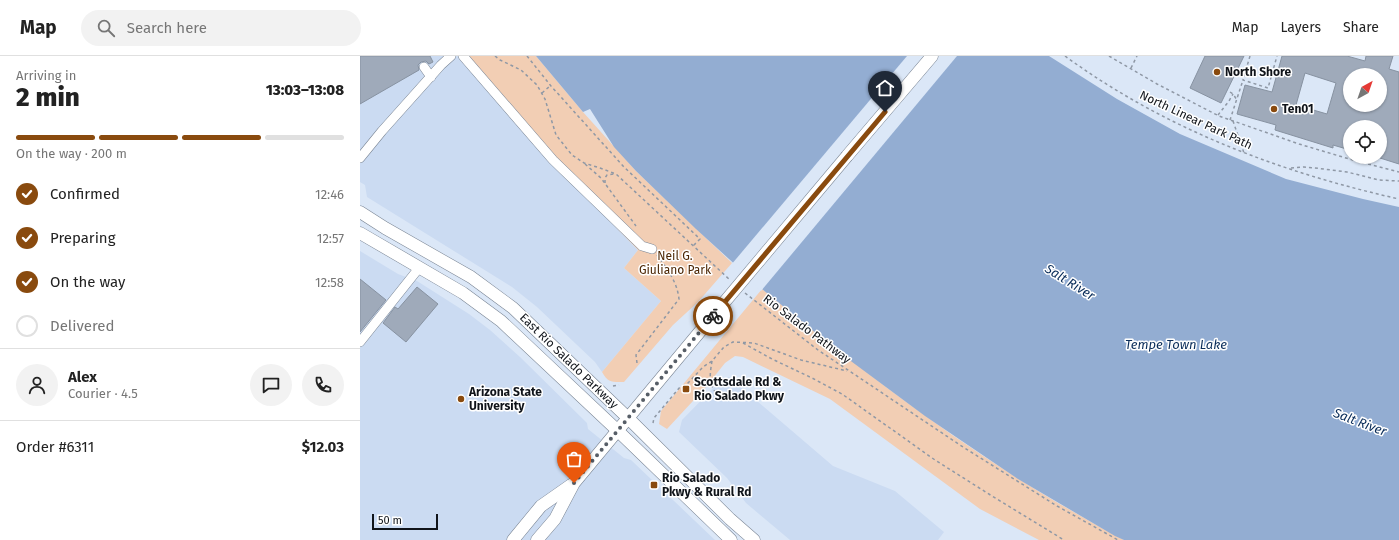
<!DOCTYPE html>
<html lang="en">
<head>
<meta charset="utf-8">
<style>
	body { margin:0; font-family:"Fira Sans",sans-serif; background:#f2f2f2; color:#222; height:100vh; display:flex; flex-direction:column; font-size:15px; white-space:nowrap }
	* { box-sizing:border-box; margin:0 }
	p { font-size:13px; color:#767676 }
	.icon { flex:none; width:22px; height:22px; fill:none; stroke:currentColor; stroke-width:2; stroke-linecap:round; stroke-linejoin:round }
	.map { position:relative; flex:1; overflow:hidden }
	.details { display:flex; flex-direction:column; background:#fff; width:360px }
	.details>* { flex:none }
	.needle { width:26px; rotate:40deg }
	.buttons { position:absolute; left:983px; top:12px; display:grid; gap:8px }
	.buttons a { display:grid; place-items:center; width:44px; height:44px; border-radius:50%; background:#fff; box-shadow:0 1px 3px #0004; font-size:20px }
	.scale { position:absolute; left:12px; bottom:10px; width:66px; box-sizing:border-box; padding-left:4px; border:2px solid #10141a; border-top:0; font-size:11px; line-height:14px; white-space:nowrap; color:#10141a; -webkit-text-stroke:3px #fff; paint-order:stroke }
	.pin { position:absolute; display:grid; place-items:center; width:34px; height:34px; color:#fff; margin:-41px -17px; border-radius:50% 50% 50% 0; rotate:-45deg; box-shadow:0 0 4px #0007 }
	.pin .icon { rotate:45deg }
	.courier { position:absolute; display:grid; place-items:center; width:40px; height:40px; margin:-20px; border:3px solid #894a0e; border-radius:50%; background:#fff; color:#222; box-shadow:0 1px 5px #0007 }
	.summary em { font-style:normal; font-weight:800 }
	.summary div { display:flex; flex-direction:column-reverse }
	.summary { display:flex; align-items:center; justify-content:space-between; height:68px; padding:0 16px }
	h1 { font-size:26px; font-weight:800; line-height:30px }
	.bar { display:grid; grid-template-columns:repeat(4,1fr); gap:6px 4px; align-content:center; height:48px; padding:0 16px }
	.bar i { height:5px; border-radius:3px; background:#e0e0e0 }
	.bar .selected { background:#894a0e }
	.bar p { grid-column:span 4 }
	.line { display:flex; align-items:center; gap:10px; padding:0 16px; border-top:1px solid #e0e0e0 }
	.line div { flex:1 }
	.round { display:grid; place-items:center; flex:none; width:42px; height:42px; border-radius:21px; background:#f2f2f2 }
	ol { padding:0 16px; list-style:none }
	li { display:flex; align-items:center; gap:12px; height:44px }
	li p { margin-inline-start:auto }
	li .icon { padding:4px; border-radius:50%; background:#894a0e; color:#fff; stroke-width:4 }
	li:last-child { color:#767676 }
	li i { width:22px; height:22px; border:2px solid #e0e0e0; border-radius:50% }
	header { display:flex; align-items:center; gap:24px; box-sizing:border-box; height:56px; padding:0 20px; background:#fff; border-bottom:1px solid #e0e0e0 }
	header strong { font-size:19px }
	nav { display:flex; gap:22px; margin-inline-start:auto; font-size:14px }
	.search { width:280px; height:36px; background:#f2f2f2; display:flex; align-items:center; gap:10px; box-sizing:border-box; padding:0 14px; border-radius:22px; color:#767676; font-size:15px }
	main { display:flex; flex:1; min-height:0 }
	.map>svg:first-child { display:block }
</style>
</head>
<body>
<header>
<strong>Map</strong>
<div class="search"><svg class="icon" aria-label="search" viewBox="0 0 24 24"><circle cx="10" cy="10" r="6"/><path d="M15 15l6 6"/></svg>Search here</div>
<nav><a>Map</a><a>Layers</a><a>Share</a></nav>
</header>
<main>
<section class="details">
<div class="summary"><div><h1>2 min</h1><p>Arriving in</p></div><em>13:03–13:08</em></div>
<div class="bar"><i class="selected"></i><i class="selected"></i><i class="selected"></i><i></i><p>On the way · 200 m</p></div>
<ol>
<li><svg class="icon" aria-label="check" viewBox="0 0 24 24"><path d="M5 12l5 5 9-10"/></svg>Confirmed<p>12:46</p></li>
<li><svg class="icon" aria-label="check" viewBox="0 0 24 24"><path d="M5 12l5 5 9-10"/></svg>Preparing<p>12:57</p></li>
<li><svg class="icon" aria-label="check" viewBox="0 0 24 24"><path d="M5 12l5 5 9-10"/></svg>On the way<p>12:58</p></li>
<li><i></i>Delivered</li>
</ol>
<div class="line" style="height:72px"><a class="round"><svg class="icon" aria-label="person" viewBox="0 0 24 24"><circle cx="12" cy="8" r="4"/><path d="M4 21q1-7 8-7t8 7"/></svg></a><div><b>Alex</b><p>Courier · 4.5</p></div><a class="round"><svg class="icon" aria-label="chat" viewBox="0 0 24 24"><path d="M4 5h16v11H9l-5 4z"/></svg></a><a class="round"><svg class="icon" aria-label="phone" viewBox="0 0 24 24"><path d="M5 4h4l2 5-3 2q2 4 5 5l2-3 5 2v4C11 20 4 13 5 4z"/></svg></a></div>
<div class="line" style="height:52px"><div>Order #6311</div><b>$12.03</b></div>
</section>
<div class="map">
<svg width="1039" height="484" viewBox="0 0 1039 484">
	<rect width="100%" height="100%" fill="#dbe7f7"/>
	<!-- built -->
	<g fill="#cbdbf2">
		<path d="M 0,0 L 107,0 L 191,105 L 278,194 L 264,212 L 301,245 L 242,316 L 235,306 L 177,251 L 152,231 L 7,141 L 5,129 L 0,126 Z"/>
		<path d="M 0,195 L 38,218 L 57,225 L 109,258 L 130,274 L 160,301 L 227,367 L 228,373 L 264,402 L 271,404 L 355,484 L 0,484 Z"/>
		<path d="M 369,321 L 473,410 L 535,435 L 584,476 L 578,484 L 430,484 L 386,447 L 367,422 L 319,376 L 322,364 L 360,325 Z"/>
	</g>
	<!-- green -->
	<g fill="#f2ceb4">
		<path d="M 107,0 L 176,0 L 223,56 L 276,115 L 372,207 L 338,246 L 313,269 L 264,326 C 252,326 248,327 242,316 L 301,245 L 264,212 L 278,194 L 191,105 Z"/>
		<path d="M 402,233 C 496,310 593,385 698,447 C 720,459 742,473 764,484 L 679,484 L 620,453 L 470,343 L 383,301 L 375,300 L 365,307 L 345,332 L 307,373 L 299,368 L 301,355 Z"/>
	</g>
	<!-- water -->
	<path fill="#93add2" d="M 176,0 L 689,0 L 757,43 L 820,78 L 926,123 L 1003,143 L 1039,151 L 1039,484 L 764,484 L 755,480 L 658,423 L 565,360 L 480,297 L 402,233 L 336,173 L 276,115 L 254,91 L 230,53 L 223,56 Z"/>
	<!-- pier -->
	<path fill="#dbe7f7" d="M 547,0 L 597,0 L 401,235 L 371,209 Z"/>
	<!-- building -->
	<g fill="#9faaba" stroke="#8792a1" fill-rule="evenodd">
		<path d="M 0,0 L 70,0 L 73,6 L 69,8 L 66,5 L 61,6 L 58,9 L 59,14 L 0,48 Z"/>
		<path d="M 845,0 L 884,0 L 861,47 L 830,32 Z"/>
		<path d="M 922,0 L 987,0 L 1005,5 L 1006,0 L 1033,0 L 1029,13 L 1039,16 L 1039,108 L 1020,102 L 1020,71 L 990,71 L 990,94 L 973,89 L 973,92 L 915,74 L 916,69 L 877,58 L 885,29 L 912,36 ZM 945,17 L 976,27 L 967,58 L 936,49 ZM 990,19 L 1020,19 L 1020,49 L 990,49 Z"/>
		<path d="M 0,223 L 26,244 L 0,276 Z"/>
		<path d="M 57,231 L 78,248 L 46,286 L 23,267 L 35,251 L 38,253 Z"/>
	</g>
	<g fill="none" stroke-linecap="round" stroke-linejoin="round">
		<defs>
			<g id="minor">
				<path d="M 103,0 L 193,104 L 282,190 L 292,193"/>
				<path d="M 64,11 L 71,21"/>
				<path d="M 0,102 L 22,75 L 81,9 L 91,0"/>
				<path d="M 0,286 L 59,212"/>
			</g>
			<g id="major">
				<path d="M 487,100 L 572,0"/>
				<path d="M 0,156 L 25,172 L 111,221 L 153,252 L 268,362 L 370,463 L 394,484"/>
				<path d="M 0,177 L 103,237 L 141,265 L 258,375 L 371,484"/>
				<path d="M 153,484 L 181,450 L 211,429"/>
				<path d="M 177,484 L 195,463 L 214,427 L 357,255"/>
			</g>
		</defs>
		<!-- minor casing -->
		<use href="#minor" stroke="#7a8594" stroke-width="10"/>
		<!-- major casing -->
		<use href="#major" stroke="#7a8594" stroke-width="13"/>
		<!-- path -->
		<g stroke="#8f98a5" stroke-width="1.5" stroke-dasharray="3 3" stroke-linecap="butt">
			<path d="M 135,0 L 140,4 L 161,14 L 177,29 L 185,43 L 196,79 L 212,99 L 224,107 L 240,112 L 256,118 L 370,224"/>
			<path d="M 167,0 L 191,30 L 264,111 L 340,183 L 333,190"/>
			<path d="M 705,0 C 805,73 919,116 1039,143"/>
			<path d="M 749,0 L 797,28 L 859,60 L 939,88 L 996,105 L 1039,116"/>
			<path d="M 890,0 L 883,24 L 908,32 L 917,0"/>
			<path d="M 771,12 L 777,0"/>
			<path d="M 870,36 L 873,38 L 877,44"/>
			<path d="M 182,37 L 190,30"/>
			<path d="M 858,59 L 869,45 L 873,38"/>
			<path d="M 870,64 L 883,24"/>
			<path d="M 873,65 L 884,97"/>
			<path d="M 225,108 L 241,122 L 276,170"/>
			<path d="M 931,112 L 944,111 L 955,112 L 987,116 L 1019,124 L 1039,125"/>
			<path d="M 245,127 L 245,122 L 247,119 L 254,118"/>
			<path d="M 385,237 L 458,294 L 603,391 L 697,450 L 758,484"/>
			<path d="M 383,287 L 412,303 L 452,322 L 482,338 L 575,404 L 632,440 L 704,484"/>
			<path d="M 352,305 C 349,324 349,326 359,343"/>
			<path d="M 277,307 L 276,299 L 319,243 C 317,225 307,213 297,199"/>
			<path d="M 253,330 L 259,329"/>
			<path d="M 293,367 L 294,362 L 320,331 L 328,327 L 343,311 L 352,305 L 364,291 L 373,286 L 394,287 L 441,304 L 487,315"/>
		</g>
		<!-- minor -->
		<use href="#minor" stroke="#fff" stroke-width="9"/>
		<!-- major -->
		<use href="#major" stroke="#fff" stroke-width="12"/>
		<defs>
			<path id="major-bridge" d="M 357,255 L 487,100"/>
		</defs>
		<!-- major-bridge casing -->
		<use href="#major-bridge" stroke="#7a8594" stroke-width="13" stroke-linecap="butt"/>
		<!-- major-bridge -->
		<use href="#major-bridge" stroke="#fff" stroke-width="12"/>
	</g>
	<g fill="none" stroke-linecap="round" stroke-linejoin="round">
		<!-- done -->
		<path stroke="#575e67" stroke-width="4" stroke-dasharray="0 7.2" d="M 214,427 L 353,260"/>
		<!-- route -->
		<path stroke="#894a0e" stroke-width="5" d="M 353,260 L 525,56"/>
	</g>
	<!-- markers -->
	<g fill="#894a0e" stroke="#fff" stroke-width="1.5">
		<circle cx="857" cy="16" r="4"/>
		<circle cx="914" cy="53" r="4"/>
		<rect x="322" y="329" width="8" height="8" rx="2"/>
		<circle cx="101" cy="343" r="4"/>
		<rect x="290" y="425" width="8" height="8" rx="2"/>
	</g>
	<g text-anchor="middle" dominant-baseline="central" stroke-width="3" stroke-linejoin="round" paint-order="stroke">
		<!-- poi labels -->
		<g font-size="12" font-weight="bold" fill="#10141a" stroke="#fff" text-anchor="start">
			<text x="865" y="16">North Shore</text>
			<text x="922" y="53">Ten01</text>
			<text x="334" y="326">Scottsdale Rd &amp;<tspan x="334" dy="14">Rio Salado Pkwy</tspan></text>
			<text x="109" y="336">Arizona State<tspan x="109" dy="14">University</tspan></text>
			<text x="302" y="422">Rio Salado<tspan x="302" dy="14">Pkwy &amp; Rural Rd</tspan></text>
		</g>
		<!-- street labels -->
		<g font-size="12" fill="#10141a" stroke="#fff">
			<text transform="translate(836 64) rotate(25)">North Linear Park Path</text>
			<text transform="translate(447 273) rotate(37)">Rio Salado Pathway</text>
			<text transform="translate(209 305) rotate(44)">East Rio Salado Parkway</text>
		</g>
		<!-- park labels -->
		<g font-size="12" fill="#4d2704" stroke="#fff">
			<text x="315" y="200">Neil G.<tspan x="315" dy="14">Giuliano Park</tspan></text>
		</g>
		<!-- water labels -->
		<g font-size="13" font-style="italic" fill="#0a2d5a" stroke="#fff">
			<text transform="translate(710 226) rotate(32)">Salt River</text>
			<text x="816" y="288">Tempe Town Lake</text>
			<text transform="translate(1000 366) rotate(21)">Salt River</text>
		</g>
	</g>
</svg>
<div class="buttons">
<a><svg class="needle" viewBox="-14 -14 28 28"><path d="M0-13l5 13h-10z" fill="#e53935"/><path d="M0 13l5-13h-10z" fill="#767676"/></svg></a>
<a><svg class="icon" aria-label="locate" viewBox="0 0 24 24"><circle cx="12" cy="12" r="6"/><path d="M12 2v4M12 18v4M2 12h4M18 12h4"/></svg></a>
</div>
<div class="scale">50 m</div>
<div class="pin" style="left:214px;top:427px;background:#ea580c"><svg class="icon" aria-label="bag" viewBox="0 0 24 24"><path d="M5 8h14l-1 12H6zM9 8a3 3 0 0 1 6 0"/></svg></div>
<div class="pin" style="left:525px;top:56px;background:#1f2937"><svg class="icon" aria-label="home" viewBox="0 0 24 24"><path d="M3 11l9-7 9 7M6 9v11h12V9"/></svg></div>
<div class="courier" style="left:353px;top:260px"><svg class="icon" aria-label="bike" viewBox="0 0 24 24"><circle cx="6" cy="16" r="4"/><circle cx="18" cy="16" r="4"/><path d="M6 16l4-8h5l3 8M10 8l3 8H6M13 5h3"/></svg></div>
</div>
</main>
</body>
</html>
